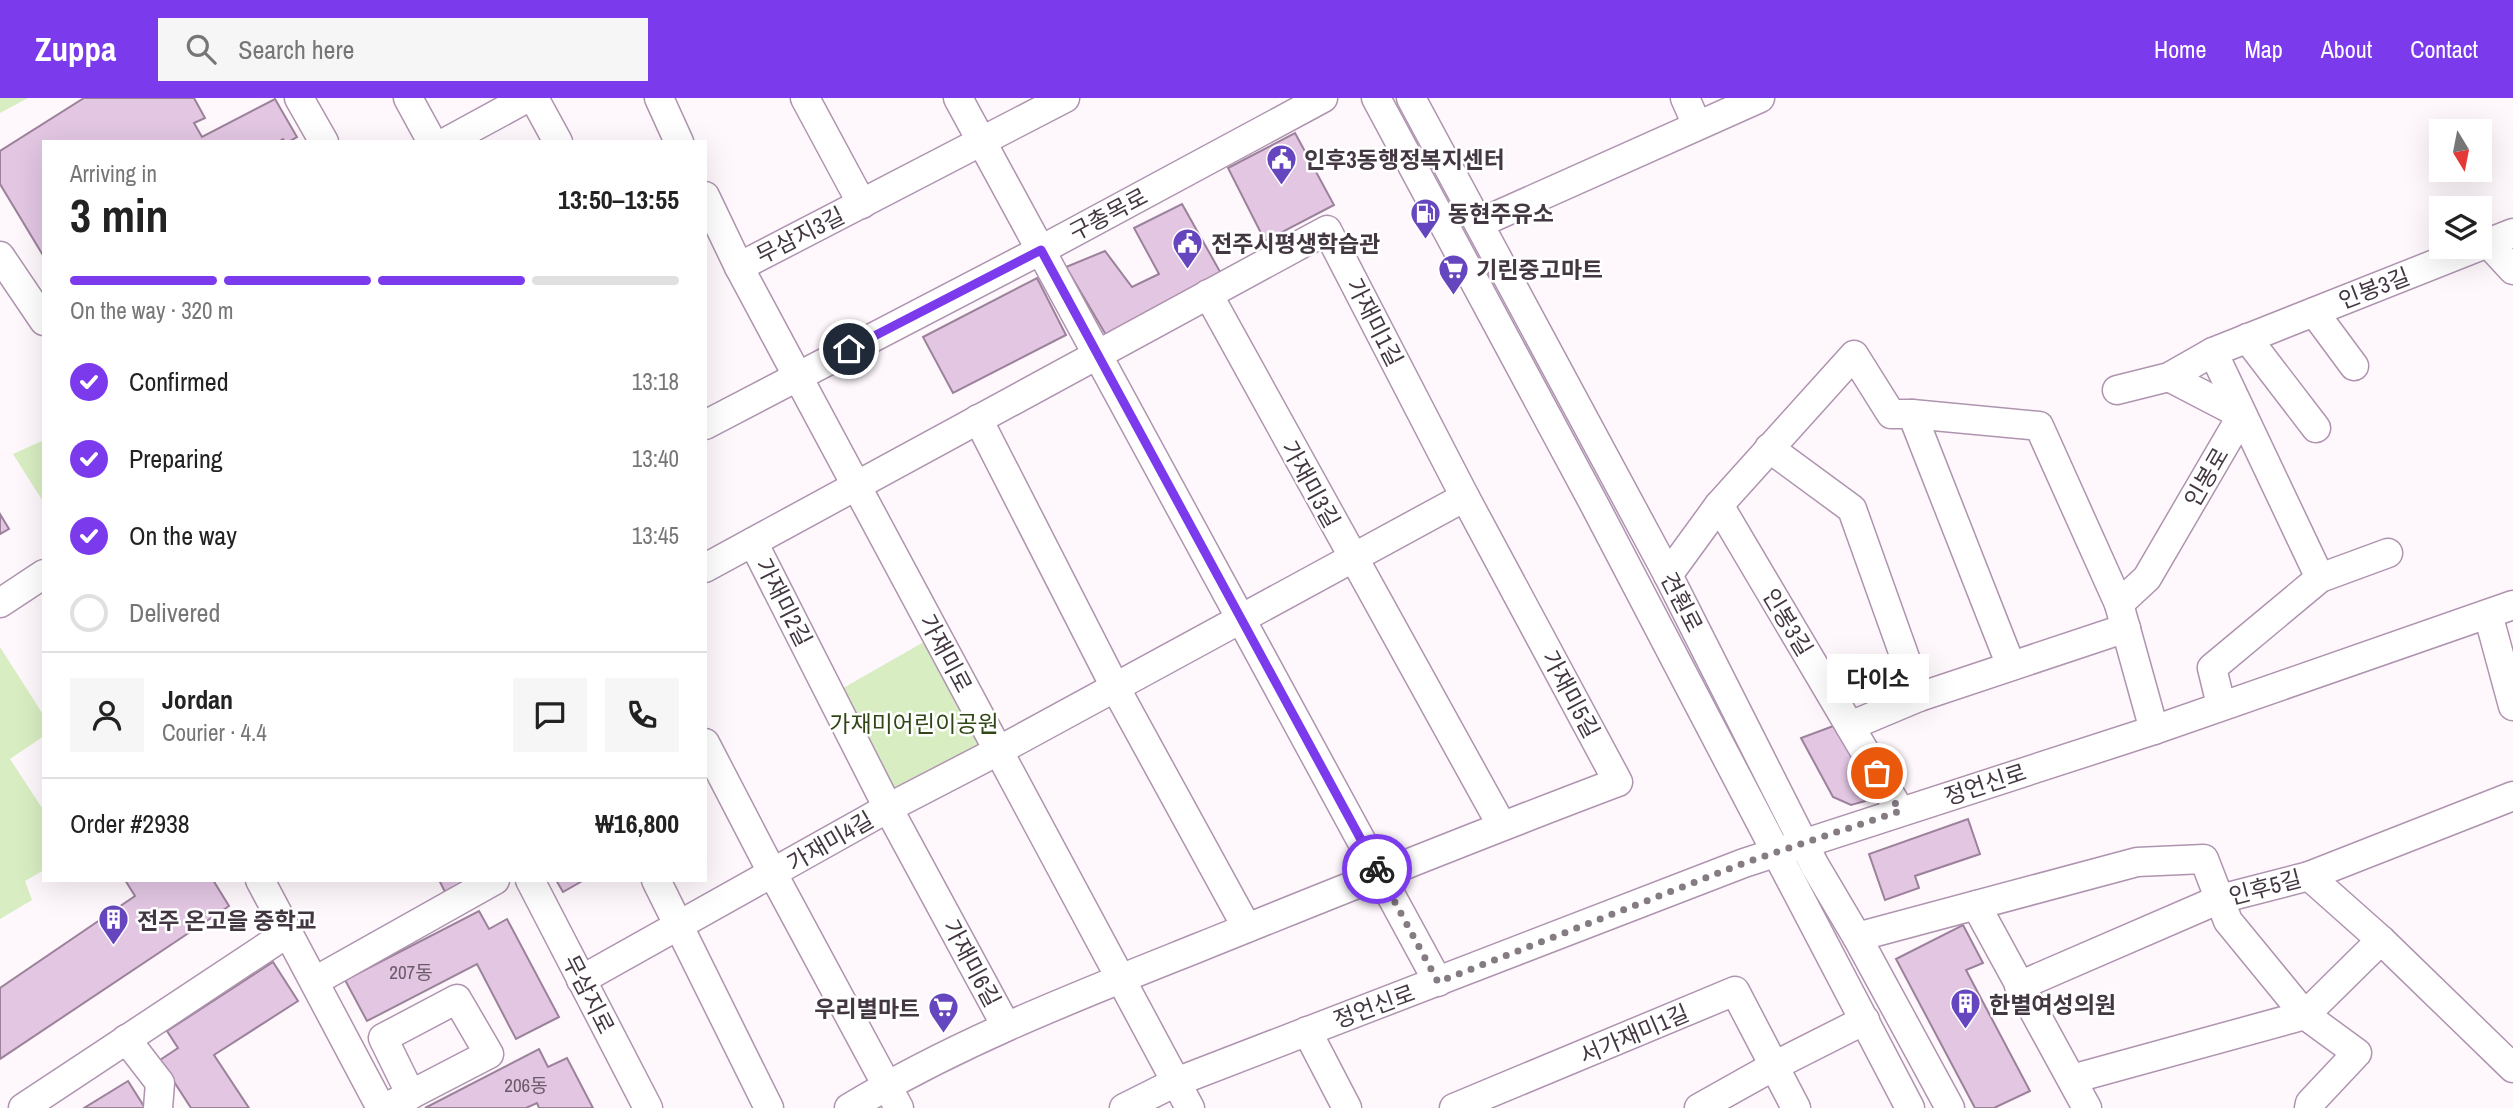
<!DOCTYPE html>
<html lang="en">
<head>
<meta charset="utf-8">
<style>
	body { margin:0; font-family:"Archivo Narrow","Noto Sans KR",sans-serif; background:#f6f6f6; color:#222; height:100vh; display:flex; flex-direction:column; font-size:26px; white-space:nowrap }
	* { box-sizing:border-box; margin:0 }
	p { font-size:23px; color:#767676 }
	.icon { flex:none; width:38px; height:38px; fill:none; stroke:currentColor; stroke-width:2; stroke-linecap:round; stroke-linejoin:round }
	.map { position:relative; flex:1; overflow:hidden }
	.panel { position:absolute; left:42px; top:42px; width:665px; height:742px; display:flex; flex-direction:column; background:#fff; border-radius:0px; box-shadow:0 7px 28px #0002 }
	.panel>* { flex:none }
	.needle { width:46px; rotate:170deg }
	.fabs { position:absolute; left:2429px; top:21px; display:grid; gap:14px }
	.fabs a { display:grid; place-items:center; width:63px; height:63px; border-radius:0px; background:#fff; box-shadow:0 7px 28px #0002; font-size:35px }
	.pin { position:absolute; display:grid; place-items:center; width:60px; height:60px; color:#fff; margin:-30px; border:4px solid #fff; border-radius:50%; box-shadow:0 2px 7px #0007 }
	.courier { position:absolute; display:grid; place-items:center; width:70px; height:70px; margin:-35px; border:5px solid #7c3aed; border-radius:50%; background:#fff; color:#222; box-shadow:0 2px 9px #0007 }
	.bubble { position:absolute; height:49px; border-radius:0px; background:#fff; box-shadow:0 7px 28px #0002; font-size:23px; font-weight:700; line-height:49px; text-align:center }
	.overview em { font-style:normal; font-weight:700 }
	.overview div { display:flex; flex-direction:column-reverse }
	.overview { display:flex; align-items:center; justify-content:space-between; height:119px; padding:0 28px }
	h1 { font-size:46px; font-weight:700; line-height:52px }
	.bar { display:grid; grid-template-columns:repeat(4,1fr); gap:10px 7px; align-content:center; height:84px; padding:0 28px }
	.bar i { height:9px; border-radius:5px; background:#e0e0e0 }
	.bar .selected { background:#7c3aed }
	.bar p { grid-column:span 4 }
	.line { display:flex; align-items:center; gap:18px; padding:0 28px; border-top:2px solid #e0e0e0 }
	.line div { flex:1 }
	.round { display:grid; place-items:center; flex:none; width:74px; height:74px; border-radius:0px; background:#f6f6f6 }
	ol { padding:0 28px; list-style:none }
	li { display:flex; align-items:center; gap:21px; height:77px }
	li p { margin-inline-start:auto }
	li .icon { padding:7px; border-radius:50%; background:#7c3aed; color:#fff; stroke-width:4 }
	li:last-child { color:#767676 }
	li i { width:38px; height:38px; border:4px solid #e0e0e0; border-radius:50% }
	header { display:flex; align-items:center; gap:42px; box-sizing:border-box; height:98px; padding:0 35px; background:#7c3aed; color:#fff }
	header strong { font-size:33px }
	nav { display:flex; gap:38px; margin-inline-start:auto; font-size:24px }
	.search { width:490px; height:63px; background:#f6f6f6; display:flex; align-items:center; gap:18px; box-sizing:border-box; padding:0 24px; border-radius:0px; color:#767676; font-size:26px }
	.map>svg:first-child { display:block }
</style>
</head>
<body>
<header>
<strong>Zuppa</strong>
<div class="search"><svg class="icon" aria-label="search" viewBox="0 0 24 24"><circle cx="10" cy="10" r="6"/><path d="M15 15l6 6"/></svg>Search here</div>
<nav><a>Home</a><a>Map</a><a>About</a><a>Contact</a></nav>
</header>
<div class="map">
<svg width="2513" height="1010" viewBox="0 0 2513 1010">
	<rect width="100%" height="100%" fill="#fef8fd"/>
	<!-- green -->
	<g fill="#d8eec2">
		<path d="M 0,0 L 28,0 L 0,15 Z"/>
		<path d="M 44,342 L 44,405 L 13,356 Z"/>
		<path d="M 936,537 L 998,653 L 888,710 L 831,597 Z"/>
		<path d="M 0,549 L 44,618 L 44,638 L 10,661 L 44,713 L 44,772 L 25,783 L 32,802 L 0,821 Z"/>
	</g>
	<!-- building -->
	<g fill="#e2c6e2" stroke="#9c819b" stroke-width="2">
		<path d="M 84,0 L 194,0 L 205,20 L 194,25 L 202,39 L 275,1 L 297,39 L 288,44 L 285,44 L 283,41 L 278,44 L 44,44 L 44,159 L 0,86 L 0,53 Z"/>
		<path d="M 1295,35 L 1334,107 L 1265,143 L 1228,70 Z"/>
		<path d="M 1182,106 L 1223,179 L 1109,242 L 1066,169 L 1105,153 L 1132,189 L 1159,176 L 1134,130 Z"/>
		<path d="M 1037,180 L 1066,237 L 953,295 L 923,239 Z"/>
		<path d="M 0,416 L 9,431 L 0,436 Z"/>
		<path d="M 1836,627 L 1880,699 L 1851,707 L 1833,699 L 1801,640 Z"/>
		<path d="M 1968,721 L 1980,756 L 1915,778 L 1919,790 L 1885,802 L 1869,756 Z"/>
		<path d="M 125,782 L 213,782 L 229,808 L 0,961 L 0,890 L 135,798 Z"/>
		<path d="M 439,782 L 467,782 L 445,794 Z"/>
		<path d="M 556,782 L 584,782 L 563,794 Z"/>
		<path d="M 479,813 L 489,831 L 507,821 L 559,919 L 516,941 L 477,866 L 367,923 L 345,882 Z"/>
		<path d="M 1963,827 L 1983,865 L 1966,872 L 2030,993 L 1994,1010 L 1975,1010 L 1896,861 Z"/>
		<path d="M 273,864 L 298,903 L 214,957 L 249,1010 L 191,1010 L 160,962 L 178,950 L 167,933 Z"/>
		<path d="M 539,951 L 548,969 L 567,960 L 593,1010 L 539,1010 L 537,1005 L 526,1010 L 425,1010 Z"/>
		<path d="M 128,983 L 145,1010 L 84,1010 Z"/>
	</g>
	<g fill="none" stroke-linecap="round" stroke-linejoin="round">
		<defs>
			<g id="minor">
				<path d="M 299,0 L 324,44"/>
				<path d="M 408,0 L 432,44"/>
				<path d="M 534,0 L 558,44"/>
				<path d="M 659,0 L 679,44"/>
				<path d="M 805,0 L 862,106"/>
				<path d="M 958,0 L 1438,884"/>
				<path d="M 1376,0 L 1593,404 L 1910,1010"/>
				<path d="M 1411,0 L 1668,477 L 1815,768 L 1857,839 L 1950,1010"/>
				<path d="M 1685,0 L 1697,27"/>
				<path d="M 446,44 L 527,0"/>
				<path d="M 705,98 L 739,169 L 1190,1010"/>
				<path d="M 1480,125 L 1760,0"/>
				<path d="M 2488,145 L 2513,172"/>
				<path d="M 0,158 L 44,223"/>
				<path d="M 739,169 L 1065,0"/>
				<path d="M 1208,196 L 1502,728"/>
				<path d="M 2314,214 L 2354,268"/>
				<path d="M 2247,240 L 2316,330"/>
				<path d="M 2213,254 L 2320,480"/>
				<path d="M 2117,292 L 2169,279 L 2213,254 L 2513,135"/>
				<path d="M 1912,316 L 2011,568"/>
				<path d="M 978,321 L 1115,589 L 1247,830"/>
				<path d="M 705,327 L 1041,152 L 1323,0"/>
				<path d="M 1769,350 L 1852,411 L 1919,599"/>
				<path d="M 1719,407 L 1900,713"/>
				<path d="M 753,444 L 888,710 L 1006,928"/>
				<path d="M 705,470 L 1327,132 L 1465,399 L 1618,684 C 1477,737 1339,793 1200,849 C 1080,897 960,943 849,1010"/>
				<path d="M 1668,477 L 1719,407 L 1854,257 L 1891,316 L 1912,316 L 2039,328 L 2119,506 L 2154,632"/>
				<path d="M 0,505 L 44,476"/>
				<path d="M 2119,506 L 2147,480 L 2242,317 L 2169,279"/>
				<path d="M 2488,516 L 2513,608"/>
				<path d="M 2221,607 L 2212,570 L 2320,480 L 2388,455"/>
				<path d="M 1850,628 L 1919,599 L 2126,530"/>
				<path d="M 705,645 L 773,776 L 899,1010"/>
				<path d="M 2309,778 L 2381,842 L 2513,970"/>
				<path d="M 260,782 L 381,1010"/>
				<path d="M 530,782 L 648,1010"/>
				<path d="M 656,782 L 769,1010"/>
				<path d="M 1976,807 L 2087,1010"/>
				<path d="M 1857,839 L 2137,764 L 2204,761 L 2228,823 L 2305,917 L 2357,955 L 2310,1005 L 2309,1010"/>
				<path d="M 581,882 L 888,710 L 998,653 L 1465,399"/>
				<path d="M 315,883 L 495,782"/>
				<path d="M 2019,888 L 2220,801 L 2309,778 L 2513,698"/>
				<path d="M 1307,933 L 1347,1010"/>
				<path d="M 126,941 L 160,985 L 158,1010"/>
				<path d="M 2072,981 L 2305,917 L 2381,842"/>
				<path d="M 23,1010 L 289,834"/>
				<path d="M 385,1010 L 489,956 L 457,901 L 383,940 L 411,997"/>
				<path d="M 1124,1010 L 1176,984 L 1744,765 L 2154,632 L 2513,507"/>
				<path d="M 1454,1010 L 1735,893 L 1796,1010"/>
				<path d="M 1699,1010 L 1774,968 L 1865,922"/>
			</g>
		</defs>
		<!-- minor casing -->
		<use href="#minor" stroke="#af94af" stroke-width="31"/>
		<!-- minor -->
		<use href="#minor" stroke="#fff" stroke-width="28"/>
	</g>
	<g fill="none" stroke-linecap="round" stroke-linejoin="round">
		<!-- done -->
		<path stroke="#847b83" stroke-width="7" stroke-dasharray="0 12.6" d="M 1377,771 L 1438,884 L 1744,765 L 1900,713 L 1877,675"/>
		<!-- route -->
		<path stroke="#7c3aed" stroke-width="9" d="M 849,251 L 1041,152 L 1377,771"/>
	</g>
	<!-- icons -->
	<defs>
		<symbol id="civic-pin" viewBox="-11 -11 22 30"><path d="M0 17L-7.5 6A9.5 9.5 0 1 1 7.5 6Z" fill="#6546bf" stroke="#fff"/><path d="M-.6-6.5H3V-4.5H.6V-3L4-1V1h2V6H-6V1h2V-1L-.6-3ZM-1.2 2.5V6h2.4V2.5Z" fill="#fff"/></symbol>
		<symbol id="fuel-pin" viewBox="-11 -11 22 30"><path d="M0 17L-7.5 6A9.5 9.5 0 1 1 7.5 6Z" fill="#6546bf" stroke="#fff"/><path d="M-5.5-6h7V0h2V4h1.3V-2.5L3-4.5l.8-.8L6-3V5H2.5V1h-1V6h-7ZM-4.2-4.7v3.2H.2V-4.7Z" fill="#fff"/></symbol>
		<symbol id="supermarket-pin" viewBox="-11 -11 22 30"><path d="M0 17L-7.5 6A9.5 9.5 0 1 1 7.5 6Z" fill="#6546bf" stroke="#fff"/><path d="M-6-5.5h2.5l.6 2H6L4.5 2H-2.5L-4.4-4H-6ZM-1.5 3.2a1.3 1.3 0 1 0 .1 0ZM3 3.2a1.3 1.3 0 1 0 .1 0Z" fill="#fff"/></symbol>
		<symbol id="building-pin" viewBox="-11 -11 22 30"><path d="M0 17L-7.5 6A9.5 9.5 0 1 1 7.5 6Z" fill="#6546bf" stroke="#fff"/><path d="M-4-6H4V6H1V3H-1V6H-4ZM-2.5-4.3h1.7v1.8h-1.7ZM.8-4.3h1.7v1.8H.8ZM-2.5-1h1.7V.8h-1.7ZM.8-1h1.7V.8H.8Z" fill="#fff"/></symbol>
	</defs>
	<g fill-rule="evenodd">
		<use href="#civic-pin" x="1264" y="44" width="35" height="47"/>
		<use href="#fuel-pin" x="1408" y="98" width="35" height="47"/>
		<use href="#civic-pin" x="1170" y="128" width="35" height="47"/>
		<use href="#supermarket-pin" x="1436" y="154" width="35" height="47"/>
		<use href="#building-pin" x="96" y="804" width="35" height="47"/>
		<use href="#building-pin" x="1948" y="888" width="35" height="47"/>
		<use href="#supermarket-pin" x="926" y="892" width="35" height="47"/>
	</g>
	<g text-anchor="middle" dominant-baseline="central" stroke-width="5" stroke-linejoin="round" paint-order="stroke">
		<!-- number labels -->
		<g font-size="19" fill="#6b5b6a">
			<text x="411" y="874">207동</text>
			<text x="526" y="987">206동</text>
		</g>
		<!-- poi labels -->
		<g font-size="23" font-weight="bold" fill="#433742" stroke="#fff" text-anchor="start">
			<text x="1304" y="61">인후3동행정복지센터</text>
			<text x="1448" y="115">동현주유소</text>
			<text x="1211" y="145">전주시평생학습관</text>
			<text x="1476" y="171">기린중고마트</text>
			<text x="137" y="822">전주 온고을 중학교</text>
			<text x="1989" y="906">한별여성의원</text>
			<text x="920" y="910" text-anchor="end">우리별마트</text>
		</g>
		<!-- street labels -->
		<g font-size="23" fill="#433742" stroke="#fff">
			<text transform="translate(1108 116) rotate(-28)">구총목로</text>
			<text transform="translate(800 137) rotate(-27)">무삼지3길</text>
			<text transform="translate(2374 190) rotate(-21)">인봉3길</text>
			<text transform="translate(1375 224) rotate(63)">가재미1길</text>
			<text transform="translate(2206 379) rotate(-60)">인봉로</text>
			<text transform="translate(1311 386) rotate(61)">가재미3길</text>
			<text transform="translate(784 504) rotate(63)">가재미2길</text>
			<text transform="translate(1682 504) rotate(63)">견훤로</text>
			<text transform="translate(1788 524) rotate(59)">인봉3길</text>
			<text transform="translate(946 555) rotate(62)">가재미로</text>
			<text transform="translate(1571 596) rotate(62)">가재미5길</text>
			<text transform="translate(1985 686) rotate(-18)">정언신로</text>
			<text transform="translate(830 743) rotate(-30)">가재미4길</text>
			<text transform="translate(2265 789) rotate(-15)">인후5길</text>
			<text transform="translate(972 865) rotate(62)">가재미6길</text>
			<text transform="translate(589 896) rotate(63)">무삼지로</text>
			<text transform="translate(1374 908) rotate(-20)">정언신로</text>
			<text transform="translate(1634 936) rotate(-23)">서가재미1길</text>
		</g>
		<!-- park labels -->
		<g font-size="23" fill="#314616" stroke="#fff">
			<text x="914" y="625">가재미어린이공원</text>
		</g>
	</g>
</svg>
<div class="fabs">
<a><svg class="needle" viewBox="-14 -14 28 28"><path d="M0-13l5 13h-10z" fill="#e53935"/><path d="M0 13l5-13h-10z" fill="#767676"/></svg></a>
<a><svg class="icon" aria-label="layers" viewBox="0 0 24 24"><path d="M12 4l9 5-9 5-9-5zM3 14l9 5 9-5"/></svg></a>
</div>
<div class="pin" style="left:1877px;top:675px;background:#ea580c"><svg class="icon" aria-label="bag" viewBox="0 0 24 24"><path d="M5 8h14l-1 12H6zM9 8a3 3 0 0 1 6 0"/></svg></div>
<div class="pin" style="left:849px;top:251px;background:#1f2937"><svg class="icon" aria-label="home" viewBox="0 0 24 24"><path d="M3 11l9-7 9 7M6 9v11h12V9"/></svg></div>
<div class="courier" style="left:1377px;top:771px"><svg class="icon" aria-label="bike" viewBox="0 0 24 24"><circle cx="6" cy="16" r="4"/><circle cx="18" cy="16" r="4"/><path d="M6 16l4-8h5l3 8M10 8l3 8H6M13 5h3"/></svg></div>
<div class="bubble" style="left:1827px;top:556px;width:102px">다이소</div>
<section class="panel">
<div class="overview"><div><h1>3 min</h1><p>Arriving in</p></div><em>13:50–13:55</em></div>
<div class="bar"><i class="selected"></i><i class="selected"></i><i class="selected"></i><i></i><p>On the way · 320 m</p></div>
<ol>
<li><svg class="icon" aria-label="check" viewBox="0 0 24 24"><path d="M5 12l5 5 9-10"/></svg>Confirmed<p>13:18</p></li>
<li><svg class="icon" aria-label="check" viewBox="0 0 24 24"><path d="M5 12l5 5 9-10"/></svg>Preparing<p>13:40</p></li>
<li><svg class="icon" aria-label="check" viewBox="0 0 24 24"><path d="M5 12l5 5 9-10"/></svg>On the way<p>13:45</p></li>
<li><i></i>Delivered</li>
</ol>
<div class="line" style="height:126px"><a class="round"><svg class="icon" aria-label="person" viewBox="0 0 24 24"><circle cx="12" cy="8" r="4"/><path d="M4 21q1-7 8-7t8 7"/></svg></a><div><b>Jordan</b><p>Courier · 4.4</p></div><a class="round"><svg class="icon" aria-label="chat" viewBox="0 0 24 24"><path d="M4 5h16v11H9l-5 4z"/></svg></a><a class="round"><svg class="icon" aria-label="phone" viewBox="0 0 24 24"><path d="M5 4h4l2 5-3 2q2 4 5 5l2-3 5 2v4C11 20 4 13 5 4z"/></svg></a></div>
<div class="line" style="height:91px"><div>Order #2938</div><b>₩16,800</b></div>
</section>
</div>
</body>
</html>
